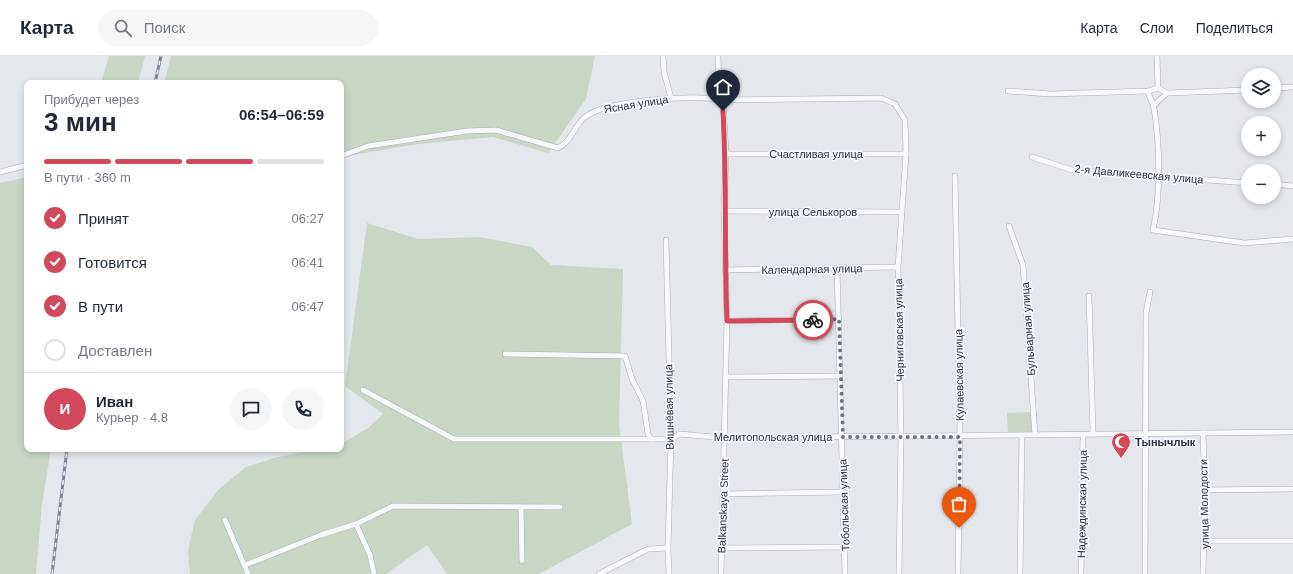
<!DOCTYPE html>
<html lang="ru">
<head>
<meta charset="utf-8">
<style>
	body { margin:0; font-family:Helvetica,sans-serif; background:#f6f6f7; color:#1f2937; height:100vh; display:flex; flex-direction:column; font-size:15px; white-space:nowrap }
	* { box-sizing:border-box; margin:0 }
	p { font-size:13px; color:#747a83 }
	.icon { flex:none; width:22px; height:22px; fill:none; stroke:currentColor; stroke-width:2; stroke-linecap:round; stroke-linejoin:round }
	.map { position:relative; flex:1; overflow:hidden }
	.side { position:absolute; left:24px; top:24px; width:320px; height:372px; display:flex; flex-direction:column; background:#fff; border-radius:8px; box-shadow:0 2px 6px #0003 }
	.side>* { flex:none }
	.controls { position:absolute; left:1241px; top:12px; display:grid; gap:8px }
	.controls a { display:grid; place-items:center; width:40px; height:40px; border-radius:50%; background:#fff; box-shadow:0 2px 6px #0003; font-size:20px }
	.pin { position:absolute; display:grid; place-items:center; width:34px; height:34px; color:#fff; margin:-41px -17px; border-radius:50% 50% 50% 0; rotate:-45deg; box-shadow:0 0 4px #0007 }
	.pin .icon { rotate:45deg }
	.courier { position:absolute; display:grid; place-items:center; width:40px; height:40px; margin:-20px; border:3px solid #d1495b; border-radius:50%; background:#fff; color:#222; box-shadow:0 1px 5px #0007 }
	.overview em { font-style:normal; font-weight:800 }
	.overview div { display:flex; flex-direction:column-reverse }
	.overview { display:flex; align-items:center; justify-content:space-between; height:68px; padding:0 20px }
	h1 { font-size:26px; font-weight:800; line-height:30px }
	.bar { display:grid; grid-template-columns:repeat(4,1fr); gap:6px 4px; align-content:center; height:48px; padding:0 20px }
	.bar i { height:5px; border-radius:3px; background:#e0e1e3 }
	.bar .on { background:#d1495b }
	.bar p { grid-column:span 4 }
	.line { display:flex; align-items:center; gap:10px; padding:0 20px; border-top:1px solid #e0e1e3 }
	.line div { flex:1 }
	.round { display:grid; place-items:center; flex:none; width:42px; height:42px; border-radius:21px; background:#f6f6f7 }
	ol { padding:0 20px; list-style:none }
	li { display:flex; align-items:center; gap:12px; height:44px }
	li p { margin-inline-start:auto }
	li .icon { padding:4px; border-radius:50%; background:#d1495b; color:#fff; stroke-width:4 }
	li:last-child { color:#747a83 }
	li i { width:22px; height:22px; border:2px solid #e0e1e3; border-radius:50% }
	header { display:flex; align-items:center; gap:24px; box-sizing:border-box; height:56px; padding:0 20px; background:#fff; border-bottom:1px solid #e0e1e3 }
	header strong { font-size:19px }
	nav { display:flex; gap:22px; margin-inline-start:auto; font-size:14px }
	.search { width:280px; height:36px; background:#f6f6f7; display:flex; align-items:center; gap:10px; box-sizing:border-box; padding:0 14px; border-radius:22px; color:#747a83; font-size:15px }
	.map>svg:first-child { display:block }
</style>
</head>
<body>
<header>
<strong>Карта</strong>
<div class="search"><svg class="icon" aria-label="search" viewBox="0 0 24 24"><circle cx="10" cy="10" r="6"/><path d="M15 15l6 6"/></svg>Поиск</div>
<nav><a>Карта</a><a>Слои</a><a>Поделиться</a></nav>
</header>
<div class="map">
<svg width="1293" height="518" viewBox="0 0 1293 518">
	<rect width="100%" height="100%" fill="#e4e7ec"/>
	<!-- green -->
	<g fill="#c9d6c5">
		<path d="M 109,0 L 145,0 L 138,27 L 101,27 Z"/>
		<path d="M 171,0 L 595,0 L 586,43 L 548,97 L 493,81 L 418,88 L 341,101 L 341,27 L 164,27 Z"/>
		<path d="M 27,121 L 27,393 L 51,393 L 42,448 L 36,518 L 0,518 L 0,127 Z"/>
		<path d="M 367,167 L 418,183 L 480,181 L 532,191 L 551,209 L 623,213 L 619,368 L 632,468 L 539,518 L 447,518 L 427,489 L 386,518 L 190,518 L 188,494 L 195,464 L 218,434 L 246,411 L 274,402 L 317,393 L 341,393 L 341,388 L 368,372 L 383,358 L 345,330 Z"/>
		<path d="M 1031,356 L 1032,376 L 1008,377 L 1007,357 Z"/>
	</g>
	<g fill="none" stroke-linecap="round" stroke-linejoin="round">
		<defs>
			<g id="minor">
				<path d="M 663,0 L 664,16 L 671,42"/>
				<path d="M 718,0 L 719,36 L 723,44 L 726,98 L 724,155 L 727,265 L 721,518"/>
				<path d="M 1157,0 L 1158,32"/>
				<path d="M 1274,32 L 1293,31"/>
				<path d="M 1008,35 L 1050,38 L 1148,35 L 1158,32 L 1167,37 L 1248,34"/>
				<path d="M 1148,35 C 1149,41 1153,46 1154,52 C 1160,89 1161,138 1153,174 L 1244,187 L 1293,183"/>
				<path d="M 1153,50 L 1167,37"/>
				<path d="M 726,98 L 906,98"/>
				<path d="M 341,100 L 368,90 L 467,75 L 496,74 L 558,92 C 570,87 574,71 584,62 C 604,44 696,38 723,44 L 881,42 L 895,48 L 905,64 L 906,98 L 898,211 L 901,381 L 899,518"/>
				<path d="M 1032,101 L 1072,114 L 1248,127"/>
				<path d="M 0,116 L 27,109"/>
				<path d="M 955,120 L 960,381 L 958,518"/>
				<path d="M 1274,128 L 1293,130"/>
				<path d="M 724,155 L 901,156"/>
				<path d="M 1009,170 L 1023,209 L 1035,379"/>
				<path d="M 666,184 L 671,383 L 668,492 L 669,518"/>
				<path d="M 837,212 L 845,518"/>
				<path d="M 725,214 L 898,211"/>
				<path d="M 1089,240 L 1093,378"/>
				<path d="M 727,265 L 839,263"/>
				<path d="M 505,298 L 625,300 L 632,323 L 643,345 L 648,378 L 651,383"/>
				<path d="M 726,321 L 840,320"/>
				<path d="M 363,334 L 454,383 L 671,383 L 680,378 L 724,382 L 1293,376"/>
				<path d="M 1203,377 L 1205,434 L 1203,518"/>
				<path d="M 1205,434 L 1293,433"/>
				<path d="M 723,438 L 842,436"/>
				<path d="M 521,451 L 522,505"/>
				<path d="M 225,464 L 248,518"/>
				<path d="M 356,468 L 370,499 L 374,518"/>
				<path d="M 1205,485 L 1293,485"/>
				<path d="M 721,492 L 846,491"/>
				<path d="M 245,509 L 321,479 L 356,468 L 393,450 L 560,451"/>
				<path d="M 599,518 L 648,493 L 668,492"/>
				<path d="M 1020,518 L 1022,379"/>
				<path d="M 1081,518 L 1083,378"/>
				<path d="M 1145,518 L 1146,257 L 1150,236"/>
			</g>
		</defs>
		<!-- minor casing -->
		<use href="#minor" stroke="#a9aeb7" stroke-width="6"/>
		<!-- minor -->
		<use href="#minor" stroke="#f7f8fa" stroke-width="5"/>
		<defs>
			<g id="rail">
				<path d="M 155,27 L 161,0"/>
				<path d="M 52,518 L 67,393"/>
			</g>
		</defs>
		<!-- rail casing -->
		<use href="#rail" stroke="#7d8696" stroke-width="3"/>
		<!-- rail -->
		<use href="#rail" stroke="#f4f6f9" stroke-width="1.5" stroke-dasharray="4.5" stroke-linecap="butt"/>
	</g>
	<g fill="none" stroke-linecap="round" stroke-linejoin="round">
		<!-- done -->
		<path stroke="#6c737f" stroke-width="4" stroke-dasharray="0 7.2" d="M 813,264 L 839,263 L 843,381 L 960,381 L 959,472"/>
		<!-- route -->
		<path stroke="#d1495b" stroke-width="5" d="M 723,55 C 727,125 724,195 727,265 L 813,264"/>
	</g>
	<!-- icons -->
	<defs>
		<symbol id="mosque-pin" viewBox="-11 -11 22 30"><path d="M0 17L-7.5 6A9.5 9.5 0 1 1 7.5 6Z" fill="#d1495b" stroke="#f4f6f9"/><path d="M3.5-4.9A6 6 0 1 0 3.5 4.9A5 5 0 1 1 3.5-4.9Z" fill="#fff"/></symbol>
	</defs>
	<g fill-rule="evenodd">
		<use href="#mosque-pin" x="1110" y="375" width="22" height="30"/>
	</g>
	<g text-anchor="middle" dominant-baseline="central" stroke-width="3.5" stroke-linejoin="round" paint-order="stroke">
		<!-- street labels -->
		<g font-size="11" fill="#2b3445" stroke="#f4f6f9">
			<text transform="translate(636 48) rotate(-9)">Ясная улица</text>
			<text x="816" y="98">Счастливая улица</text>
			<text transform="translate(1139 118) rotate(5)">2-я Давликеевская улица</text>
			<text x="813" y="156">улица Селькоров</text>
			<text transform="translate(812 213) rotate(-1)">Календарная улица</text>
			<text transform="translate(1028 273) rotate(-94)">Бульварная улица</text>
			<text transform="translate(899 274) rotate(-91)">Черниговская улица</text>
			<text transform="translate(959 319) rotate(-91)">Кулаевская улица</text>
			<text transform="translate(669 351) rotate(-91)">Вишнёвая улица</text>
			<text x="773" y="381">Мелитопольская улица</text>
			<text transform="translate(1082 448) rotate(-89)">Надеждинская улица</text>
			<text transform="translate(1204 448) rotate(-91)">улица Молодости</text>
			<text transform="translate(844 449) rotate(-92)">Тобольская улица</text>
			<text transform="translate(723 450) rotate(-88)">Balkanskaya Street</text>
		</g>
		<!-- poi labels -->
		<g font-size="11" font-weight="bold" fill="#2b3445" stroke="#f4f6f9" text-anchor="start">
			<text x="1135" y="386">Тынычлык</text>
		</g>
	</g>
</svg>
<div class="controls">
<a><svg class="icon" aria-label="layers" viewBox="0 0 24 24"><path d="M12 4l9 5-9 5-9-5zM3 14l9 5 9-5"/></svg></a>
<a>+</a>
<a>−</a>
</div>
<div class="pin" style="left:959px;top:472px;background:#ea580c"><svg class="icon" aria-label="bag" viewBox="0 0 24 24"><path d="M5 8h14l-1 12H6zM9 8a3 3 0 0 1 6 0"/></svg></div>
<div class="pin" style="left:723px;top:55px;background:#1f2937"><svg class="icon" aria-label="home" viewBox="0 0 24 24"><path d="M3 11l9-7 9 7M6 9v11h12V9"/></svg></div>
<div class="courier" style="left:813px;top:264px"><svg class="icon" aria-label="bike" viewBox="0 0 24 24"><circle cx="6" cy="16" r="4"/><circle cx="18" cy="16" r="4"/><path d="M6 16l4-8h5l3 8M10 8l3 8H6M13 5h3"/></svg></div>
<section class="side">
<div class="overview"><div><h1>3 мин</h1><p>Прибудет через</p></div><em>06:54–06:59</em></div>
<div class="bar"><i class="on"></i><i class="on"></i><i class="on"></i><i></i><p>В пути · 360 m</p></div>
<ol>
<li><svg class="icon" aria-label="check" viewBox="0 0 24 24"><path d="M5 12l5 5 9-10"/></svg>Принят<p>06:27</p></li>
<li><svg class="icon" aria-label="check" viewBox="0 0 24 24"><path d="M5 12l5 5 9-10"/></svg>Готовится<p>06:41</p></li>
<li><svg class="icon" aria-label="check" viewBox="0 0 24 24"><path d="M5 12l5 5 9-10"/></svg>В пути<p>06:47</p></li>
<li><i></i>Доставлен</li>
</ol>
<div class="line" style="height:72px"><b class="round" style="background:#d1495b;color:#fff">И</b><div><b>Иван</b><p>Курьер · 4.8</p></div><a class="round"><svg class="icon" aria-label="chat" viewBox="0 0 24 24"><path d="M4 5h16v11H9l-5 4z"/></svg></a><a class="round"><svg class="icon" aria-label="phone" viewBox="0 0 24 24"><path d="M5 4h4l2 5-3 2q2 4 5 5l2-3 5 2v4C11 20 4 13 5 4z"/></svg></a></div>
</section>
</div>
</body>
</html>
